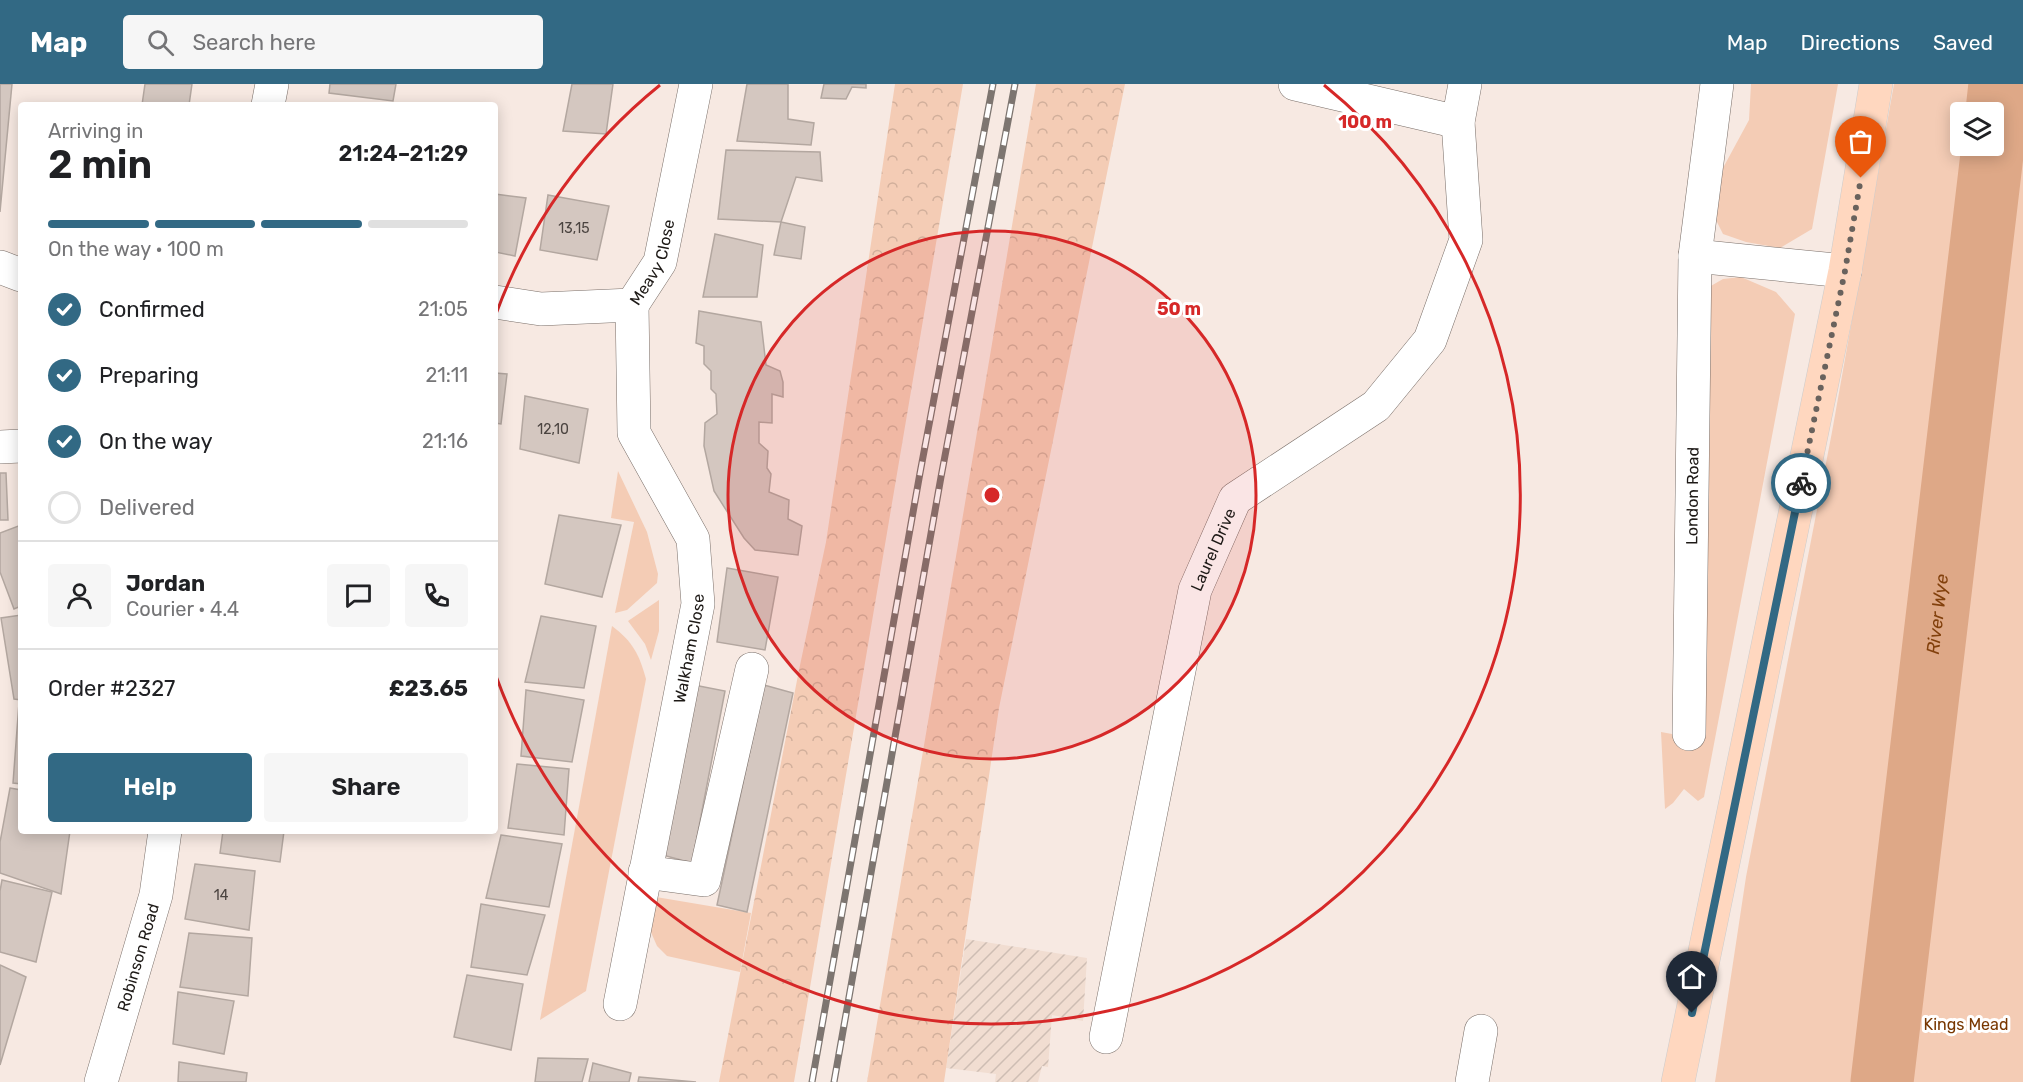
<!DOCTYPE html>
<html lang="en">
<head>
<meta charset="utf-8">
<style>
	body { margin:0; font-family:Rubik,sans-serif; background:#f6f6f6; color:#202124; height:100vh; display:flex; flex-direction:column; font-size:22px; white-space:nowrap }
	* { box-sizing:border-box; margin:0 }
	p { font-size:20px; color:#757577 }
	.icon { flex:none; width:33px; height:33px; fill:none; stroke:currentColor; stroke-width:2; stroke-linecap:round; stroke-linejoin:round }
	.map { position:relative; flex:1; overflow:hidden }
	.details { position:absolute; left:18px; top:18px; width:480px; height:732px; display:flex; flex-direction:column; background:#fff; border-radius:6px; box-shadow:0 3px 15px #0003 }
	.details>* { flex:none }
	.fabs { position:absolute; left:1950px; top:18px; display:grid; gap:12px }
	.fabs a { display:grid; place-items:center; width:54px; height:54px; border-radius:6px; background:#fff; box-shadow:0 3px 15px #0003; font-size:30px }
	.pin { position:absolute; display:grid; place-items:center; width:51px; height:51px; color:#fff; margin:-62px -26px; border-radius:50% 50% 50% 0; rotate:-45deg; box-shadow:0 0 6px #0007 }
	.pin .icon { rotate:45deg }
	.courier { position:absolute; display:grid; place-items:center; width:60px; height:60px; margin:-30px; border:4px solid #326984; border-radius:50%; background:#fff; color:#222; box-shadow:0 2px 8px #0007 }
	.summary em { font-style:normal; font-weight:600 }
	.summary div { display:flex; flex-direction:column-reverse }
	.summary { display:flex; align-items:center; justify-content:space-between; height:102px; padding:0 30px }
	h1 { font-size:39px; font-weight:600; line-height:45px }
	.bar { display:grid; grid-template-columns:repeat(4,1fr); gap:9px 6px; align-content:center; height:72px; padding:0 30px }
	.bar i { height:8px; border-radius:4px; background:#e0e0e0 }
	.bar .active { background:#326984 }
	.bar p { grid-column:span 4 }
	.line { display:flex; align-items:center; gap:15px; padding:0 30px; border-top:2px solid #e0e0e0 }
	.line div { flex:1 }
	.round { display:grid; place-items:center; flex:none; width:63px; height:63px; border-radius:6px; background:#f6f6f6 }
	ol { padding:0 30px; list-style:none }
	li { display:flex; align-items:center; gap:18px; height:66px }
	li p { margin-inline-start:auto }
	li .icon { padding:6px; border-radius:50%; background:#326984; color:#fff; stroke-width:4 }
	li:last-child { color:#757577 }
	li i { width:33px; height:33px; border:3px solid #e0e0e0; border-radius:50% }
	.primary-button { display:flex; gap:12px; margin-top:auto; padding:12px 30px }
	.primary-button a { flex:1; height:69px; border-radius:6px; background:#326984; color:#fff; font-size:24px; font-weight:600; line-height:69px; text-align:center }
	.primary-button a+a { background:#f6f6f6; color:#202124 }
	header { display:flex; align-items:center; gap:36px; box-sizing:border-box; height:84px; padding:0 30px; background:#326984; color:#fff }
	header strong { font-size:28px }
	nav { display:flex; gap:33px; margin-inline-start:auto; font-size:21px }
	.search { width:420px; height:54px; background:#f6f6f6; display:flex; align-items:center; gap:15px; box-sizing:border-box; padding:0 21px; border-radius:6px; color:#757577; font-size:22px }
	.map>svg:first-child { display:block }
</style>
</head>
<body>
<header>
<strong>Map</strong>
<div class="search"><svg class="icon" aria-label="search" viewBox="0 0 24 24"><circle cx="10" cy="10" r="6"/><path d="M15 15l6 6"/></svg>Search here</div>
<nav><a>Map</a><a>Directions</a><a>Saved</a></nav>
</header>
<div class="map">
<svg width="2023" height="998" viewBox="0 0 2023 998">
	<defs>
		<pattern id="industrial-furrows" width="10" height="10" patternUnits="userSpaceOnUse" patternTransform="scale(1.5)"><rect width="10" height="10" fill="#f1ddd1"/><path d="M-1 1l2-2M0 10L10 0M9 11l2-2" fill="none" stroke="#cebdb3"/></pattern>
		<pattern id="forest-crowns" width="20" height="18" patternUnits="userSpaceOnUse" patternTransform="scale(1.5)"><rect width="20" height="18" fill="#f4ccb5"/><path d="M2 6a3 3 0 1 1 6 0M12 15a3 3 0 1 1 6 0" fill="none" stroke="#d1af9b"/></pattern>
	</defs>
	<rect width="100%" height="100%" fill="#f7e9e2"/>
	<!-- industrial -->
	<path fill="url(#industrial-furrows)" d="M 966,855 L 1087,874 L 1083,937 L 1052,931 L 1048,983 L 1042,982 L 1038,998 L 995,998 L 996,990 L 946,984 Z"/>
	<!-- green -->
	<g fill="#f4ccb5">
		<path d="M 1751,0 L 1838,0 L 1812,145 L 1780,164 L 1746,158 L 1723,150 L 1713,130 L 1717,95 L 1749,36 Z"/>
		<path d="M 1894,0 L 1973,0 L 1970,28 L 1960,28 L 1960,62 L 1966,62 L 1861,998 L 1715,998 L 1746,793 L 1832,348 Z"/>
		<path d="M 2011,0 L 2023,0 L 2023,998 L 1903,998 Z"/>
		<path d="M 1741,193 L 1776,208 L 1795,230 L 1704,713 L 1698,717 L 1684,705 L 1673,719 L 1665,725 L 1661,648 L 1694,654 L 1702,207 L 1723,195 Z"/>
		<path d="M 618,387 L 647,448 L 658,490 L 657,499 L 627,526 L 615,529 L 634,438 L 611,434 Z"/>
		<path d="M 659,516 L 659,547 L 651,576 L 645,560 L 628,537 Z"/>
		<path d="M 612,542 C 633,558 639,570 646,595 L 586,907 L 540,936 Z"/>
		<path d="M 656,813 L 751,829 L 740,888 L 667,872 L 657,862 L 650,846 Z"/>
	</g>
	<!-- forest -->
	<g fill="url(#forest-crowns)">
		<path d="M 895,0 L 963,0 L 794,998 L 719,998 L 799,586 L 826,458 Z"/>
		<path d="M 1036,0 L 1125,0 L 999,624 L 944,998 L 867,998 Z"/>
	</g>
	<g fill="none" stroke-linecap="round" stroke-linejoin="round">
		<!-- river -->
		<g stroke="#dea887" stroke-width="63">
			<path d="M 1994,54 L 2000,0"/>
			<path id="s1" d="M 1882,998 L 1993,62"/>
		</g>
	</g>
	<!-- building -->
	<g fill="#d4c7c0" stroke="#b3a7a0" stroke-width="1.5">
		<path d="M 0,0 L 12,0 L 0,128 Z"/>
		<path d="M 145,0 L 192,0 L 189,21 L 142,21 Z"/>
		<path d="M 330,0 L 396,0 L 393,17 L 329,9 Z"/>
		<path d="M 572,0 L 613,0 L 606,50 L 563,47 Z"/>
		<path d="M 747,0 L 788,0 L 788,35 L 814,39 L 811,61 L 737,57 Z"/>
		<path d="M 824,0 L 866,0 L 866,4 L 852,3 L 846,15 L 821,14 Z"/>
		<path d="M 726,66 L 820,68 L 822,97 L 796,93 L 781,138 L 718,135 Z"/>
		<path d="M 495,110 L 526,114 L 515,172 L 495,168 Z"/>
		<path d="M 548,111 L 609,122 L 597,176 L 540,166 Z"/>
		<path d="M 781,138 L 805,143 L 801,175 L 774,171 Z"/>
		<path d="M 715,150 L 763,161 L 757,213 L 703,213 Z"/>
		<path d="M 699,227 L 761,238 L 766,281 L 780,287 L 783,298 L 783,313 L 772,310 L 772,339 L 759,338 L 759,359 L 768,367 L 767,384 L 771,390 L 769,408 L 789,416 L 788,435 L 802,442 L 798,471 L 755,466 L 744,454 L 714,407 L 704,362 L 705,339 L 717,330 L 716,310 L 711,305 L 711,287 L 704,280 L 704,262 L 696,259 Z"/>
		<path d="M 495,289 L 507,290 L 501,340 L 495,339 Z"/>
		<path d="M 525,312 L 588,325 L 579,379 L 520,365 Z"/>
		<path d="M 0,389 L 6,389 L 8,436 L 0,436 Z"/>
		<path d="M 559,431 L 621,441 L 602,513 L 545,500 Z"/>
		<path d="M 21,441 L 21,522 L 14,525 L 0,488 L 0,449 Z"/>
		<path d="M 727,484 L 778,493 L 765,566 L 717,558 Z"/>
		<path d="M 21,531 L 21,616 L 14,615 L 1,534 Z"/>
		<path d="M 541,532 L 596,542 L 584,604 L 525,598 Z"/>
		<path d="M 694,601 L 725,607 L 692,779 L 659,770 Z"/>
		<path d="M 764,601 L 793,609 L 747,828 L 717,821 Z"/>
		<path d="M 526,606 L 584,616 L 572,678 L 521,672 Z"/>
		<path d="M 19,619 L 21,620 L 21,700 L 13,699 Z"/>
		<path d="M 517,680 L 569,685 L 564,751 L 508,744 Z"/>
		<path d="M 10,704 L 21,706 L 21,747 L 70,747 L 61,810 L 0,789 L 0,758 Z"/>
		<path d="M 223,747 L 284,747 L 280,778 L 220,769 Z"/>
		<path d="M 501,751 L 562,760 L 549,823 L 486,814 Z"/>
		<path d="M 195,780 L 255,787 L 249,846 L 185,835 Z"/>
		<path d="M 2,796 L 52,808 L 36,878 L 0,868 L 0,807 Z"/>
		<path d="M 481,820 L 545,831 L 527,891 L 471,883 Z"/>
		<path d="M 189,849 L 252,854 L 248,912 L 180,903 Z"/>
		<path d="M 0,881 L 26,893 L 0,981 Z"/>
		<path d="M 467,891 L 523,900 L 511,966 L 454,953 Z"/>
		<path d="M 178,908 L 234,917 L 224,970 L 173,960 Z"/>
		<path d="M 538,974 L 588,975 L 582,998 L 535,998 Z"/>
		<path d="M 179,978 L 247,989 L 246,998 L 178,998 Z"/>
		<path d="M 593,979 L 631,989 L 629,998 L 589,998 Z"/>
		<path d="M 639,993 L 696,998 L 638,998 Z"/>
	</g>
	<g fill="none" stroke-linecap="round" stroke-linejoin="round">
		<defs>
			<g id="minor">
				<path d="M 1295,0 L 1458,38"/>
				<path d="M 268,21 L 272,0"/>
				<path d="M 1695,172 L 1845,187"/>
				<path d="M 0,183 L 21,191"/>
				<path id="s2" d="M 495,218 L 541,225 L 632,221 L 660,178 L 696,0"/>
				<path d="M 0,363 L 21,362"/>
				<path id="s3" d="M 1689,650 L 1695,172 L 1717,0"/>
				<path d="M 645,788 L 704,796 L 752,585"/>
				<path id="s4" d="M 620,920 L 698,520 L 693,455 L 634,349 L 632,221"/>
				<path id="s5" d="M 1106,953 L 1195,506 L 1235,415 L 1376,322 L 1430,256 L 1466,156 L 1458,38 L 1465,0"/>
				<path id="s6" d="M 101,998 L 156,811 L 165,747"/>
				<path d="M 1472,998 L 1481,947"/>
			</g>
			<path id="major" d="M 1678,998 L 1845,187 L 1876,0"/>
		</defs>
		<!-- minor casing -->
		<use href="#minor" stroke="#7a6f69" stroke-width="34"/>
		<!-- major casing -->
		<use href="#major" stroke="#cdcccc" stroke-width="34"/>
		<!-- minor -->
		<use href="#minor" stroke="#fff" stroke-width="33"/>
		<!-- major -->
		<use href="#major" stroke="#ffd7bf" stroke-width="33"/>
		<defs>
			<g id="rail">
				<path d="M 812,998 L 920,389 L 993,0"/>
				<path d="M 834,998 L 941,393 L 1015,0"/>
			</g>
		</defs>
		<!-- rail casing -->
		<use href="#rail" stroke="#7d7570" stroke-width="7"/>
		<!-- rail -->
		<use href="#rail" stroke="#fff" stroke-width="4.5" stroke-dasharray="14" stroke-linecap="butt"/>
	</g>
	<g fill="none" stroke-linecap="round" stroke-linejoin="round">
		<!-- done -->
		<path stroke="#69625d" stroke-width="6" stroke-dasharray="0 10.8" d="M 1801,399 L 1845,187 L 1861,94"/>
		<!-- route -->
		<path stroke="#326984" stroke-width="8" d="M 1692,929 L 1801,399"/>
	</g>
	<!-- distance rings -->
	<circle cx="992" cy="411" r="264" fill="#d62828" fill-opacity=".12"/>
	<g fill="none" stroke="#d62828" stroke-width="3">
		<circle cx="992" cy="411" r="264"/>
		<path d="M496 230A528 528 0 0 1 660 1M1324 1A528 528 0 1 1 496 592"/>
	</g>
	<g text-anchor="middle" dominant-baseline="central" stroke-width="6" stroke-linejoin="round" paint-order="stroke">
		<!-- number labels -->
		<g font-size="14" fill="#4b4440">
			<text x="574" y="144">13,15</text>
			<text x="553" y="345">12,10</text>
			<text x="221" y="811">14</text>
		</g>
		<!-- street labels -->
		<g font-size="16" fill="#1d1916" stroke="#fff">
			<text stroke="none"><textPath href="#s2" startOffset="186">Meavy Close</textPath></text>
			<text stroke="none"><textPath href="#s3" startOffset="238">London Road</textPath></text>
			<text stroke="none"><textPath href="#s5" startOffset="500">Laurel Drive</textPath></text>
			<text stroke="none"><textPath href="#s4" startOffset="362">Walkham Close</textPath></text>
			<text stroke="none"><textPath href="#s6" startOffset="130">Robinson Road</textPath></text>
		</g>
		<!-- park labels -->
		<g font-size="16" fill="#783700" stroke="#fff">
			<text x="1966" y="940">Kings Mead</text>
		</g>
		<!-- water labels -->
		<g font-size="18" font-style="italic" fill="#82400c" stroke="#fff">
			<text stroke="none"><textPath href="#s1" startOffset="471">River Wye</textPath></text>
		</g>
	</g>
	<circle cx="992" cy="411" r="9" fill="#d62828" stroke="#fff" stroke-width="3"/>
	<g font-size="18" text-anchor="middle" font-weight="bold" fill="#d62828" stroke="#fff" stroke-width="6" stroke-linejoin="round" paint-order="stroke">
		<text x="1365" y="44">100 m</text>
		<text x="1179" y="231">50 m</text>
	</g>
</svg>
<div class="fabs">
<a><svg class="icon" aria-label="layers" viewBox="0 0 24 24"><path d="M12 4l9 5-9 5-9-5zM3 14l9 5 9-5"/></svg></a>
</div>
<div class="pin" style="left:1861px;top:94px;background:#ea580c"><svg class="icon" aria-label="bag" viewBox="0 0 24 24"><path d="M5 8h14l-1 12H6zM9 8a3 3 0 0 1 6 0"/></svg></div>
<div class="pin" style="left:1692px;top:929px;background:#1f2937"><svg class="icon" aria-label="home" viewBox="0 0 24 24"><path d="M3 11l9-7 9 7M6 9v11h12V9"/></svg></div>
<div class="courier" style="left:1801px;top:399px"><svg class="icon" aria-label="bike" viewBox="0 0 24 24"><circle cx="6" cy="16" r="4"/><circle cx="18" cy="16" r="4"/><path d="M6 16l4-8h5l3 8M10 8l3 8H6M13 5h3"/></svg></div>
<section class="details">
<div class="summary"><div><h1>2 min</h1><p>Arriving in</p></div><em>21:24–21:29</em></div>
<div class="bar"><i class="active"></i><i class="active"></i><i class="active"></i><i></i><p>On the way · 100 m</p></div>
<ol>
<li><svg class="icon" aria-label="check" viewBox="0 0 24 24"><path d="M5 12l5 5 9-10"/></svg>Confirmed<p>21:05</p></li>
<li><svg class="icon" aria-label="check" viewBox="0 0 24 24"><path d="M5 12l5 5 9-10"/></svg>Preparing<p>21:11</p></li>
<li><svg class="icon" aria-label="check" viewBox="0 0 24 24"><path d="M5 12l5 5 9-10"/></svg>On the way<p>21:16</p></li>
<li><i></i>Delivered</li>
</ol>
<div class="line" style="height:108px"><a class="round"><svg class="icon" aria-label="person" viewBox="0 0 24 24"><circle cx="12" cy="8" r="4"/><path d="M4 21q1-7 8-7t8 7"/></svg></a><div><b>Jordan</b><p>Courier · 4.4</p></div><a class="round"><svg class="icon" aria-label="chat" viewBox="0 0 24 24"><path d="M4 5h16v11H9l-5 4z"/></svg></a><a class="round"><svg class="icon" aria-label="phone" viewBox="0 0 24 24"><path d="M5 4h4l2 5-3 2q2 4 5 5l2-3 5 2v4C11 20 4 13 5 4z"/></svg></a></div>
<div class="line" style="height:78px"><div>Order #2327</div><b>£23.65</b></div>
<div class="primary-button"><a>Help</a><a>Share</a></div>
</section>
</div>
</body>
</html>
